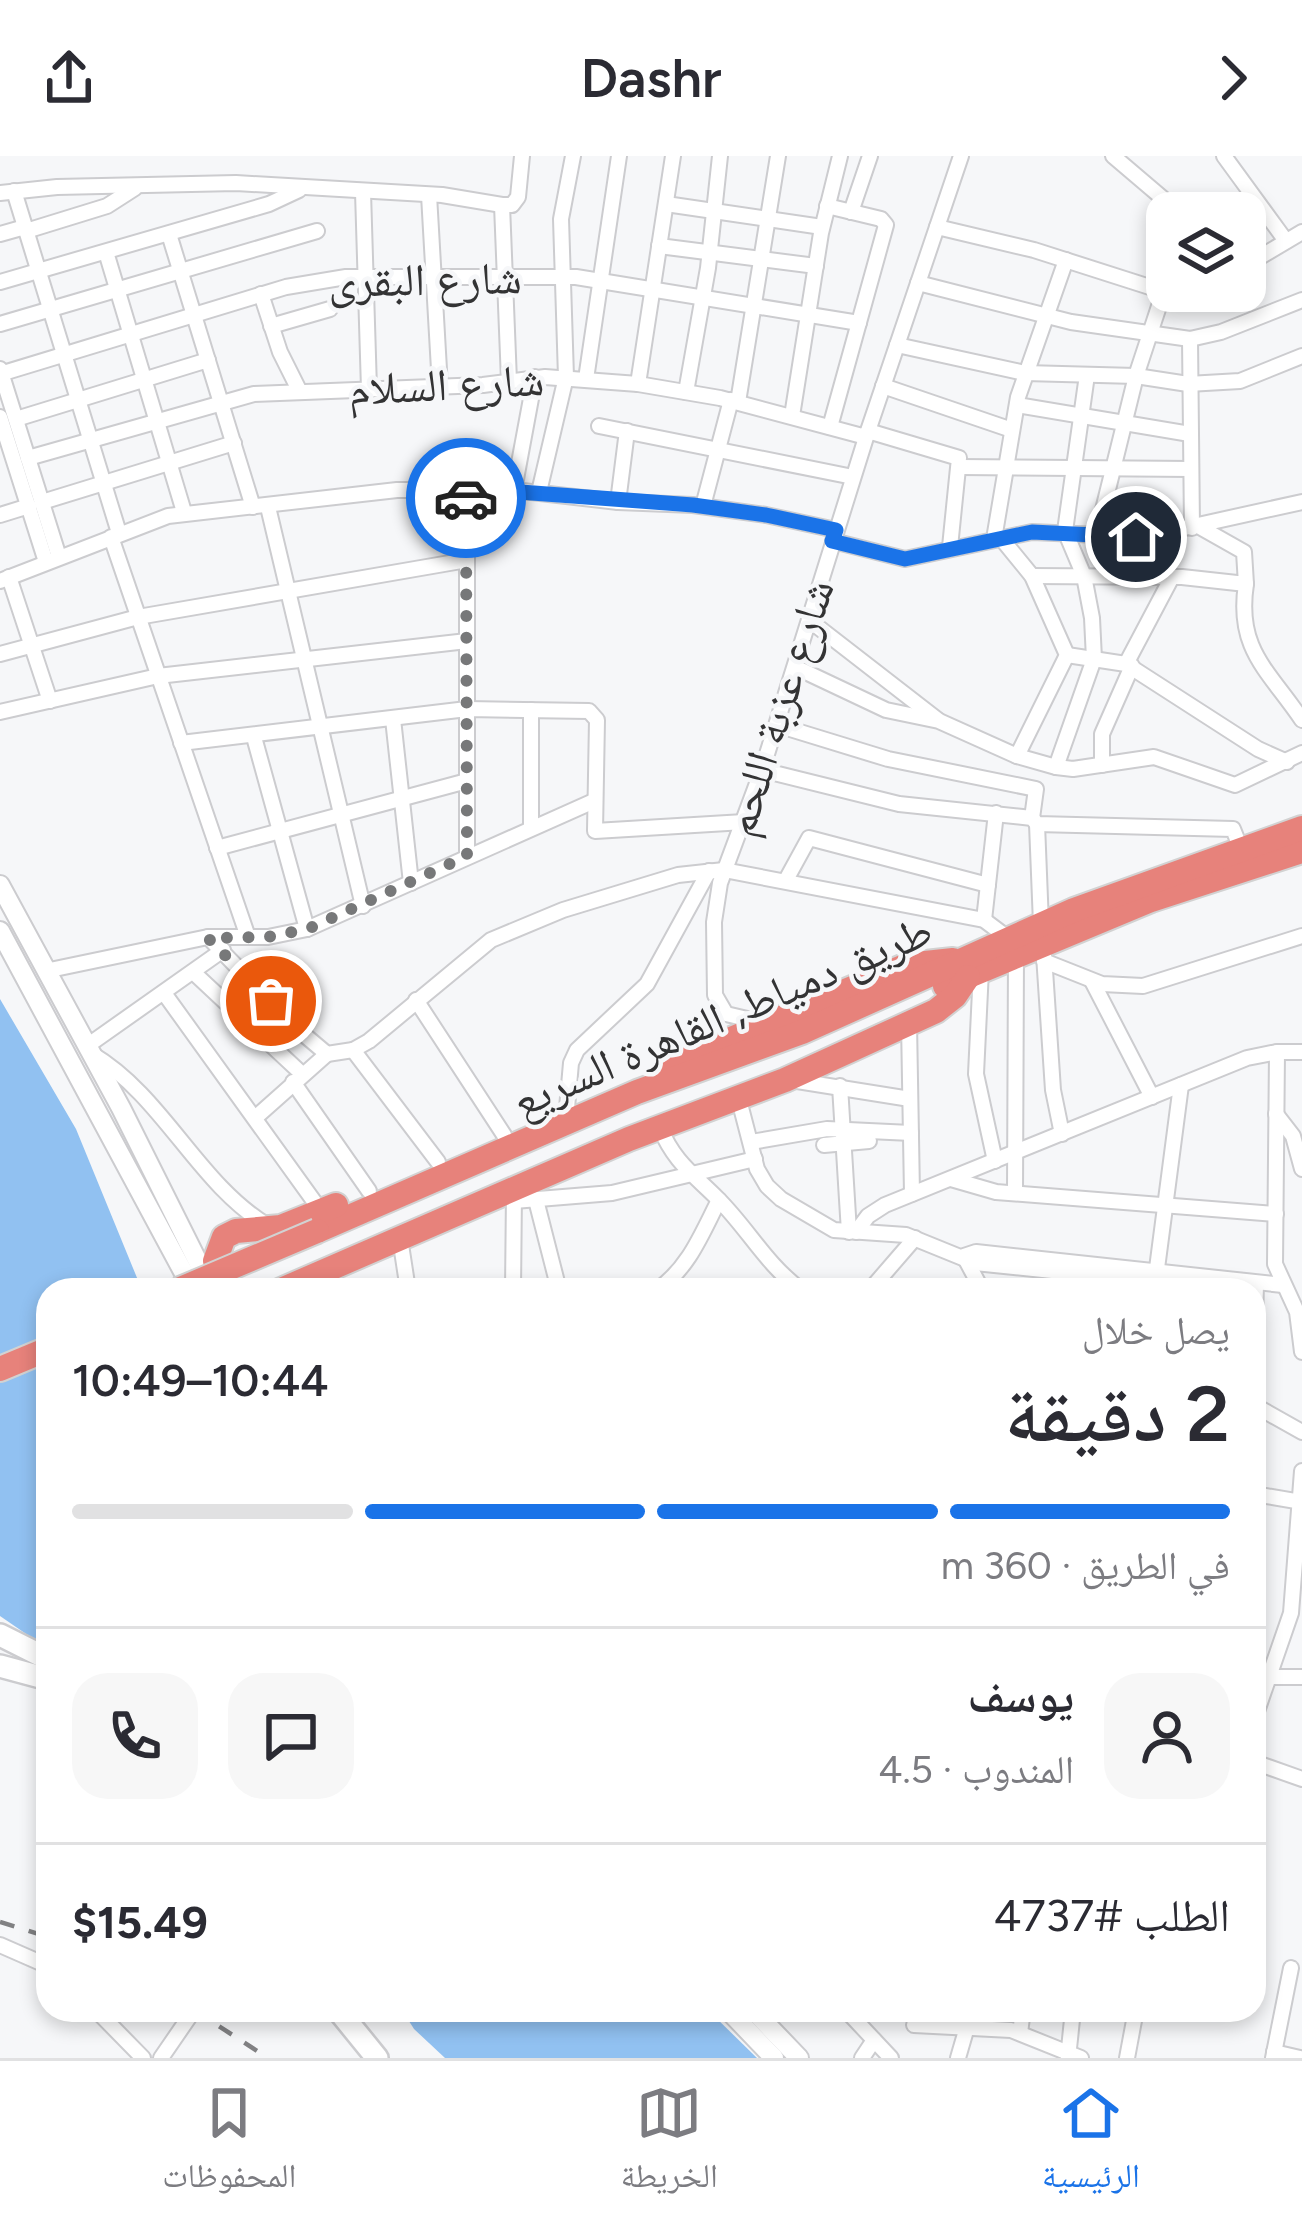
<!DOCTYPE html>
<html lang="ar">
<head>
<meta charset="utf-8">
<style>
	body { margin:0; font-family:Figtree,"Noto Naskh Arabic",sans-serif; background:#f7f7f7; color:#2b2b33; direction:rtl; height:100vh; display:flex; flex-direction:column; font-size:45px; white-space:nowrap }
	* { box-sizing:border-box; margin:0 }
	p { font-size:39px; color:#7c7c81 }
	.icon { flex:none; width:66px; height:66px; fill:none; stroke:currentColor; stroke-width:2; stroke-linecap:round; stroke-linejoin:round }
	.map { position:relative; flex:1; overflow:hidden; direction:ltr }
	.panel { position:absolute; left:36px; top:1122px; width:1230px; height:744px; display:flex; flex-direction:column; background:#fff; border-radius:36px; box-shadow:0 6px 18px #0003; direction:rtl }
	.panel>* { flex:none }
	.controls { position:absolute; left:1146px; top:36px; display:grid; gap:24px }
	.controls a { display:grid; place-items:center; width:120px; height:120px; border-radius:24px; background:#fff; box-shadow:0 6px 18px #0003; font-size:60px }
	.pin { position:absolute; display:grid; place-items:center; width:102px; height:102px; color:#fff; margin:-51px; border:6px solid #fff; border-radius:50%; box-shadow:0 3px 12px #0007 }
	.courier { position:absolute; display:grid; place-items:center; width:120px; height:120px; margin:-60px; border:9px solid #1a73e8; border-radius:50%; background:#fff; color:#222; box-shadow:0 3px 15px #0007 }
	.head em { font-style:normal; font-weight:600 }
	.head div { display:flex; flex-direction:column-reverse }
	.head { display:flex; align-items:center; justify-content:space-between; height:204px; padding:0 36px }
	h1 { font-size:78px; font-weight:600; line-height:90px }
	.bar { display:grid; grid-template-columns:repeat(4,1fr); gap:18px 12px; align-content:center; height:144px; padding:0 36px }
	.bar i { height:15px; border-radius:9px; background:#e1e1e2 }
	.bar .active { background:#1a73e8 }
	.bar p { grid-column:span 4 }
	.line { display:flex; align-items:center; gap:30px; padding:0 36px; border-top:3px solid #e1e1e2 }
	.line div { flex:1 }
	.round { display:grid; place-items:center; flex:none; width:126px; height:126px; border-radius:36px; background:#f7f7f7 }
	header { display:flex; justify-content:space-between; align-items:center; height:156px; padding:0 36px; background:#fff; font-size:54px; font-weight:600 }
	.dock { display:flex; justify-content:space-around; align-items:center; height:168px; border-top:3px solid #e1e1e2; background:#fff; font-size:33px; color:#7c7c81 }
	.dock a { display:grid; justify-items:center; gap:6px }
	.dock .active { color:#1a73e8 }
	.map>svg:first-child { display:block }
</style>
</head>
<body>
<header><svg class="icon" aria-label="forward" viewBox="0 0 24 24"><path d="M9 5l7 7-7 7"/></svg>Dashr<svg class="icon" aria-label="share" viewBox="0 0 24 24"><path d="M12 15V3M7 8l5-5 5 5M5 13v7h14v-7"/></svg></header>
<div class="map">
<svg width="1302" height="1902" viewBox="0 0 1302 1902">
	<rect width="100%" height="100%" fill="#f6f7f9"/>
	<!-- water -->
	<g fill="#91c1f1">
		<path d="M 0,843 L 76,973 L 142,1134 L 48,1134 L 48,1493 L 0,1460 Z"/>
		<path d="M 402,1854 L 708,1854 L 757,1902 L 445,1902 L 414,1873 Z"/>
	</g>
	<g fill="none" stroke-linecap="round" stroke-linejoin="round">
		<defs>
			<g id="minor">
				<path d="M 1113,0 L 1180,57"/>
				<path d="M 1224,0 L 1286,85"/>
				<path d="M 14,35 L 119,377"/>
				<path d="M 363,36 L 369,233"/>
				<path d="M 0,37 L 57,31 L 236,27 L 442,39 L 502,49"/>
				<path d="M 429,39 L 440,231"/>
				<path d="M 666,48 L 822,71"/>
				<path d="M 502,49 L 509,225"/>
				<path d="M 502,49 L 512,49 L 518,41 L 522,0"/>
				<path d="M 827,50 L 881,63 L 886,69 L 830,271"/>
				<path d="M 851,56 L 870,0"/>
				<path d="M 937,71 L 1034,94 L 1156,133 L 1189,135"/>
				<path d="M 26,75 L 107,50 L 135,32"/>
				<path d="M 0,78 L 25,71"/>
				<path d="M 169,78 L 253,351"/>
				<path d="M 659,90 L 816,110"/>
				<path d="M 106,96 L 184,356"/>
				<path d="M 1245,110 L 1302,76"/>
				<path d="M 0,126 L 269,48 L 299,34"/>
				<path d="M 918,127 L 1071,166 L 1190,183 L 1221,176 L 1302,144"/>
				<path d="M 261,138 L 280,196 L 300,236"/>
				<path d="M 0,168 L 317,75"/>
				<path d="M 271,170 L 330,153"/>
				<path d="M 1190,183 L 1192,372"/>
				<path d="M 897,189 L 1025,217 L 1136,220 L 1188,228 L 1240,225 L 1302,200"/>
				<path d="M 0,213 L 59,401"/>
				<path d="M 0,218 L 286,131 L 346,121 L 576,121 L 859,167"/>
				<path d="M 586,223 L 619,0"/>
				<path d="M 638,228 L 673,0"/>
				<path d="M 883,230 L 1012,274"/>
				<path d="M 686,236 L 708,112 L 720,0"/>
				<path d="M 738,246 L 778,0"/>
				<path d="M 1017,249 L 1190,278"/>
				<path d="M 792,260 L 821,77 L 840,0"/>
				<path d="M 0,261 L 46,406"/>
				<path d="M 16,263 L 208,204"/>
				<path d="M 599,270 L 853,321"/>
				<path d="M 868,275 L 959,302 L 950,391"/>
				<path d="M 28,302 L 254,238 L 483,229 L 545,221 L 638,228 L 720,242 L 866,281"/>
				<path d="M 960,311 L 1191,313"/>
				<path d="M 467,332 L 467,700"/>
				<path d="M 514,334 L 535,221"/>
				<path d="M 539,336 L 566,221 L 561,63 L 573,0"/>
				<path d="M 42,346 L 234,287"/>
				<path d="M 618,346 L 627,275"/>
				<path d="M 703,350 L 731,244"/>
				<path d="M 268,351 L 363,750"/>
				<path d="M 0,359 L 29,350"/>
				<path d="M 1097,378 L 1136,220 L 1164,135"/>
				<path d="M 111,381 L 248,781"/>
				<path d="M 1001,382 L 1032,420 L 1067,499 L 1017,600"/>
				<path d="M 994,383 L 1018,241 L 1066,104"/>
				<path d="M 833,385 L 905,403 L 1032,376 L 1144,381 L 1302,346"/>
				<path d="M 1032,420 L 1182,421 L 1246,428 L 1244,396 L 1198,370"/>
				<path d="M 9,421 L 50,545"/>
				<path d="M 0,425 L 168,360 L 397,334 L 514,334 L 618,346 L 693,349 L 766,359 L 836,374"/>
				<path d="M 1246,428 C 1236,493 1268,514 1302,564"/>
				<path d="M 809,464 L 938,564"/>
				<path d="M 0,498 L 138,461 L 467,404"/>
				<path d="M 1067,499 L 1126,508 L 1172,421"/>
				<path d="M 1126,508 L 1258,593 L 1287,606"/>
				<path d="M 795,511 L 886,554 L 939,565 L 1017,600 L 1056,611 L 1073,613 L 1154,601 L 1235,629 L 1302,597"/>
				<path d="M 0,556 L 158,520 L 467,485"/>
				<path d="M 393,563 L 411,727"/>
				<path d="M 777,569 L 888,603 L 1036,633 L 1032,662"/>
				<path d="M 254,581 L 307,773"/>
				<path d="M 181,587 L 467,553 L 589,555 L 597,564 L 595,675 L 744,666"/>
				<path d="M 1102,609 L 1102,578 L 1132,510"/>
				<path d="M 1056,611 L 1094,503 L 1092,462 L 1084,420 L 1065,375 L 1087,219"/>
				<path d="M 762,614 L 899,648 L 1032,662 L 1037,668 L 1233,673 L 1241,693"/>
				<path d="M 1037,668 L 1041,768"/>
				<path d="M 531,670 L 531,554"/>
				<path d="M 217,692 L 467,625"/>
				<path d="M 786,724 L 809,682 L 988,729"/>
				<path d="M 984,764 L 996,657"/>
				<path d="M 208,781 L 295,871 L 327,898 L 353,894 L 369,885 L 491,784 L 563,754 L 678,719 L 724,714 L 984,764 L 1008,782"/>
				<path d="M 1044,799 L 1053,934 L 1062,978"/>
				<path d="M 1044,805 L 1102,828 L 1143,830 L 1302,780"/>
				<path d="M 981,814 L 976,918 L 995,1005"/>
				<path d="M 45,815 L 208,781 L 268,781 L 307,773 L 594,645"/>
				<path d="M 193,816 L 301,917"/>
				<path d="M 1092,825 L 1152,941"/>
				<path d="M 164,837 L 321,1055"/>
				<path d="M 416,844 L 504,979"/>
				<path d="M 760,866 L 726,858 L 715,839 L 714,766 L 720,727 L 762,614 L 868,275 L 961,0"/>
				<path d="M 909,867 L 912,1038"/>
				<path d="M 87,890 L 223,794"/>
				<path d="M 353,894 L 438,1006"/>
				<path d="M 1277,896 L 1275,1108 L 1297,1156 L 1302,1196"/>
				<path d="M 92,898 C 164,941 197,1027 268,1070"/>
				<path d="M 791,924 L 910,943"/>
				<path d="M 293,926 L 369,1035"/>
				<path d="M 840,930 L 849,1076"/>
				<path d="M 738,940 L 757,1013 L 767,1030 L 781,1043 L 834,1074 L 906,1079 L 975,1107 L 1224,1133 L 1241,1127"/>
				<path d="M 567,952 L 571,907 L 577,894 L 647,828 L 709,715"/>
				<path d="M 1276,958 L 1293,980 L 1302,1013"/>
				<path d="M 255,962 L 327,898"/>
				<path d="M 659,970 C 675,1007 691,1016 718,1043 C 749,1074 765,1107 801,1134"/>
				<path d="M 751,986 L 827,973 L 911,977"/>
				<path d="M 824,989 L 869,985"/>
				<path d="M 951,1023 L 996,1036 L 1276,1058"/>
				<path d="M 1015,1037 L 1016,799"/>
				<path d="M 536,1044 L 559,1134"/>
				<path d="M 514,1045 L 612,1037 L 755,1003"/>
				<path d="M 856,1076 L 868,1060 L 885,1049 L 1247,902 L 1277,896 L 1302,896"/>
				<path d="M 400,1082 L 408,1134"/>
				<path d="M 964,1100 L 976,1096 L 1283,1129"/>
				<path d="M 966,1104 L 982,1134"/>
				<path d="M 1156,1120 L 1181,929"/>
				<path d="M 513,1134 L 514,1037"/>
				<path d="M 657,1134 C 689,1112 702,1077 719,1044"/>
				<path d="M 870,1134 L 915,1082"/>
				<path d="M 1254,1205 L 1256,1128"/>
				<path d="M 1254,1249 L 1302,1276"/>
				<path d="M 1254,1338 L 1302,1346"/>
				<path d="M 1270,1521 L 1302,1521"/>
				<path d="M 1254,1564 L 1291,1457 L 1302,1315"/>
				<path d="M 1254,1606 L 1302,1623"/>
				<path d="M 0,1789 L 48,1810"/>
				<path d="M 96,1854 L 143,1902"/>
				<path d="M 846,1854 L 891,1902"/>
				<path d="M 766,1867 L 779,1854"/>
				<path d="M 914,1869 L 1011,1874 L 1081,1902"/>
				<path d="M 1020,1877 L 1023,1854"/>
				<path d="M 1274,1896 L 1300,1902"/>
				<path d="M 161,1902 L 194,1854"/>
				<path d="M 862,1902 L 874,1884"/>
				<path d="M 958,1902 L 967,1871"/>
				<path d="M 1068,1902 L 1073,1854"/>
				<path d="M 1127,1902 L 1136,1854"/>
				<path d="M 1273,1902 L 1291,1812"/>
			</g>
			<g id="tertiary">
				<path d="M 0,729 L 121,952 L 212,1134"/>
				<path d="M 0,775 L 193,1134"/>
				<path d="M 728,1854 L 774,1902"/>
				<path d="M 753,1854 L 799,1902"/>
			</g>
			<g id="secondary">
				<path d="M 0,1479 L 48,1503"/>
				<path d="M 0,1510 L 48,1523"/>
				<path d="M 338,1854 L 377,1902"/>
			</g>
			<g id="trunk">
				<path d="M 945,830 L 1151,744 L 1302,695"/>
				<path d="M 667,910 L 907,809 L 953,804"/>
				<path d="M 317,1075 L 637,936 L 802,876 L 1074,754 L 1302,672"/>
				<path d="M 227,1134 L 215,1105 L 224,1081 L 236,1075 L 281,1071 L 336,1049"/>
				<path d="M 281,1134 L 629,983 L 785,924 L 936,855 L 955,840 L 968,821"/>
				<path d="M 0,1213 L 48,1193"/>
			</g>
		</defs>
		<!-- minor casing -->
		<use href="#minor" stroke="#cccccf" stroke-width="18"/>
		<!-- tertiary casing -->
		<use href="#tertiary" stroke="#cccccf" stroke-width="22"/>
		<!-- secondary casing -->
		<use href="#secondary" stroke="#cccccf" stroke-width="26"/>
		<!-- trunk casing -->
		<use href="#trunk" stroke="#d2d2d2" stroke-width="28"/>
		<!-- minor -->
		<use href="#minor" stroke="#fff" stroke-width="14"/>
		<!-- tertiary -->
		<use href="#tertiary" stroke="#fff" stroke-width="18"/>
		<!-- secondary -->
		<use href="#secondary" stroke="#fff" stroke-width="21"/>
		<!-- trunk -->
		<use href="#trunk" stroke="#e7827b" stroke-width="24"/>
		<!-- rail -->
		<g stroke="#818183" stroke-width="4.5" stroke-dasharray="15 15" stroke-linecap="butt">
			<path d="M 0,1766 L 48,1781"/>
			<path d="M 194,1854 L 268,1902"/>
		</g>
		<defs>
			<path id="trunk-bridge" d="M 178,1134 L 317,1075"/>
		</defs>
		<!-- trunk-bridge casing -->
		<use href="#trunk-bridge" stroke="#d2d2d2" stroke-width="28" stroke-linecap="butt"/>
		<!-- trunk-bridge -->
		<use href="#trunk-bridge" stroke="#e7827b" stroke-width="24"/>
	</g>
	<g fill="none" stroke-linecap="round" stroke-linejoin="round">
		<!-- done -->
		<path stroke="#777879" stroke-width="12" stroke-dasharray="0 21.6" d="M 271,845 L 208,782 L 268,781 L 308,773 L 467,700 L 466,342"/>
		<!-- route -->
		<path stroke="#1a73e8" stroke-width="15" d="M 466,342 L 466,332 L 693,349 L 766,359 L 836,374 L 832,385 L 905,403 L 1032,376 L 1136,381"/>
	</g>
	<g text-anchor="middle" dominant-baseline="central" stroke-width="9" stroke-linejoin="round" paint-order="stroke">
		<!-- street labels -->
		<g font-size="45" fill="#333334" stroke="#f6f7f9">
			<text transform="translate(425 123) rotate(-1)">شارع البقرى</text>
			<text transform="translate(446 228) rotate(-3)">شارع السلام</text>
			<text transform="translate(778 551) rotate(-72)">شارع عزبة اللحم</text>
			<text transform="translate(722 859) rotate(-23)">طريق دمياط, القاهرة السريع</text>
		</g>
	</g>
</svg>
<div class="controls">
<a><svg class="icon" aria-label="layers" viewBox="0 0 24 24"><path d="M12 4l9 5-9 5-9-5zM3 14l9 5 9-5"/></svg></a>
</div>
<div class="pin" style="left:271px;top:845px;background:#ea580c"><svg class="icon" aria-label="bag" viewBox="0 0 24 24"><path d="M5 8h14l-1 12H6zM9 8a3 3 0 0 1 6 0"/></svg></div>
<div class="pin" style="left:1136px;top:381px;background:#1f2937"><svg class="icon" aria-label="home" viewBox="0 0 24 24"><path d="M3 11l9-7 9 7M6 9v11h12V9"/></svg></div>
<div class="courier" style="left:466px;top:342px"><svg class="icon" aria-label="car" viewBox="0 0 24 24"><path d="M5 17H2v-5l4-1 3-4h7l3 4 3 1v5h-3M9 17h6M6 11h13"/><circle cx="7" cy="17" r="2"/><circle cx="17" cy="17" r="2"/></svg></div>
<section class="panel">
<div class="head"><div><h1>2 دقيقة</h1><p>يصل خلال</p></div><em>10:44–10:49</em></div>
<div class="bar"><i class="active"></i><i class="active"></i><i class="active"></i><i></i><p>في الطريق · 360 m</p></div>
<div class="line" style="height:216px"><a class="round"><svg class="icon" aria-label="person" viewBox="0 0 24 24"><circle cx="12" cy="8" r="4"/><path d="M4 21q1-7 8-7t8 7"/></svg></a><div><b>يوسف</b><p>المندوب · 4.5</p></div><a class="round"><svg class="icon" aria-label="chat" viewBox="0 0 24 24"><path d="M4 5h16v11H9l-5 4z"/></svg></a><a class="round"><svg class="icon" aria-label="phone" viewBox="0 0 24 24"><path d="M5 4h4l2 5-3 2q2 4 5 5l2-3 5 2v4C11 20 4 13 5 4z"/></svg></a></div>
<div class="line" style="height:156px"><div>الطلب #4737</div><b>$15.49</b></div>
</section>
</div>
<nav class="dock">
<a class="active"><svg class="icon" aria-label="home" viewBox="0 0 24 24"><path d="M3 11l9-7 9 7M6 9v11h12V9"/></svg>الرئيسية</a>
<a><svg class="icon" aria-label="map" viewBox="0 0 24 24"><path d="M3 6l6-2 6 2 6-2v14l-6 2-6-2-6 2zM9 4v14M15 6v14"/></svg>الخريطة</a>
<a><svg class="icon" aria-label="saved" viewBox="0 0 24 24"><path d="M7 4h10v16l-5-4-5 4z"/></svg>المحفوظات</a>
</nav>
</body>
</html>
